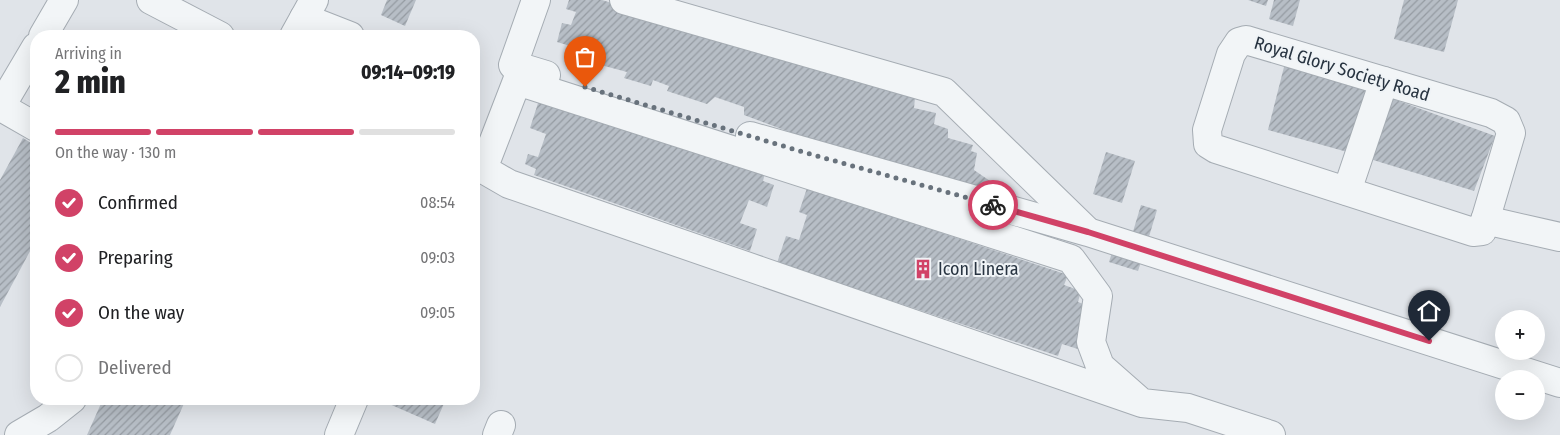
<!DOCTYPE html>
<html lang="en">
<head>
<meta charset="utf-8">
<style>
	body { margin:0; font-family:"Fira Sans Condensed",sans-serif; background:#f2f2f2; color:#202124; height:100vh; display:flex; flex-direction:column; font-size:19px; white-space:nowrap }
	* { box-sizing:border-box; margin:0 }
	p { font-size:16px; color:#757577 }
	.icon { flex:none; width:28px; height:28px; fill:none; stroke:currentColor; stroke-width:2; stroke-linecap:round; stroke-linejoin:round }
	.map { position:relative; flex:1; overflow:hidden }
	.drawer { position:absolute; left:30px; top:30px; width:450px; height:375px; display:flex; flex-direction:column; background:#fff; border-radius:20px; box-shadow:0 5px 20px #0002 }
	.drawer>* { flex:none }
	.buttons { position:absolute; left:1495px; top:310px; display:grid; gap:10px }
	.buttons a { display:grid; place-items:center; width:50px; height:50px; border-radius:50%; background:#fff; box-shadow:0 5px 20px #0002; font-size:25px }
	.pin { position:absolute; display:grid; place-items:center; width:42px; height:42px; color:#fff; margin:-51px -21px; border-radius:50% 50% 50% 0; rotate:-45deg; box-shadow:0 0 5px #0007 }
	.pin .icon { rotate:45deg }
	.courier { position:absolute; display:grid; place-items:center; width:50px; height:50px; margin:-25px; border:4px solid #d14267; border-radius:50%; background:#fff; color:#222; box-shadow:0 1px 6px #0007 }
	.head em { font-style:normal; font-weight:800 }
	.head div { display:flex; flex-direction:column-reverse }
	.head { display:flex; align-items:center; justify-content:space-between; height:85px; padding:0 25px }
	h1 { font-size:32px; font-weight:800; line-height:38px }
	.bar { display:grid; grid-template-columns:repeat(4,1fr); gap:8px 5px; align-content:center; height:60px; padding:0 25px }
	.bar i { height:6px; border-radius:4px; background:#e0e0e0 }
	.bar .selected { background:#d14267 }
	.bar p { grid-column:span 4 }
	ol { padding:0 25px; list-style:none }
	li { display:flex; align-items:center; gap:15px; height:55px }
	li p { margin-inline-start:auto }
	li .icon { padding:5px; border-radius:50%; background:#d14267; color:#fff; stroke-width:4 }
	li:last-child { color:#757577 }
	li i { width:28px; height:28px; border:2px solid #e0e0e0; border-radius:50% }
	.map>svg:first-child { display:block }
</style>
</head>
<body>
<div class="map">
<svg width="1560" height="435" viewBox="0 0 1560 435">
	<defs>
		<pattern id="building-hatch" width="6" height="6" patternUnits="userSpaceOnUse" patternTransform="scale(1.25)"><rect width="6" height="6" fill="#b7bec6"/><path d="M-1 1l2-2M0 6l6-6M5 7l2-2" fill="none" stroke="#959ba2"/></pattern>
	</defs>
	<rect width="100%" height="100%" fill="#e0e4e9"/>
	<!-- building -->
	<g fill="url(#building-hatch)">
		<path d="M 387,0 L 416,0 L 405,26 L 381,15 Z"/>
		<path d="M 569,0 L 602,0 L 915,98 L 914,108 L 936,113 L 934,124 L 948,129 L 948,138 L 973,145 L 971,151 L 977,153 L 974,170 L 1012,196 L 1009,204 L 819,143 L 744,115 L 744,107 L 715,97 L 707,104 L 667,91 L 669,86 L 653,80 L 651,86 L 624,78 L 627,72 L 597,64 L 600,55 L 557,42 L 562,23 L 571,25 L 576,12 L 566,9 Z"/>
		<path d="M 1248,0 L 1268,0 L 1266,6 Z"/>
		<path d="M 1274,0 L 1300,0 L 1293,26 L 1269,19 Z"/>
		<path d="M 1404,0 L 1458,0 L 1444,52 L 1394,39 Z"/>
		<path d="M 1285,63 L 1370,91 L 1351,153 L 1268,130 Z"/>
		<path d="M 1385,96 L 1495,136 L 1474,191 L 1370,159 Z"/>
		<path d="M 539,100 L 765,173 L 763,181 L 774,185 L 767,207 L 749,200 L 740,223 L 757,229 L 750,251 L 534,175 L 536,169 L 525,164 L 528,154 L 538,157 L 546,134 L 530,128 Z"/>
		<path d="M 23,138 L 36,146 L 36,240 L 0,307 L 0,180 Z"/>
		<path d="M 1106,152 L 1135,161 L 1122,203 L 1093,194 Z"/>
		<path d="M 807,188 L 1068,275 L 1064,285 L 1081,291 L 1078,302 L 1094,308 L 1081,350 L 1062,344 L 1058,356 L 777,263 L 786,236 L 799,240 L 807,215 L 799,212 Z"/>
		<path d="M 1141,205 L 1157,210 L 1148,240 L 1132,235 Z"/>
		<path d="M 1113,249 L 1142,259 L 1138,271 L 1109,262 Z"/>
		<path d="M 103,399 L 186,399 L 170,435 L 87,435 Z"/>
		<path d="M 389,399 L 446,399 L 435,424 L 387,403 Z"/>
	</g>
	<g fill="none" stroke-linecap="round" stroke-linejoin="round">
		<defs>
			<g id="minor">
				<path d="M 151,0 L 220,36"/>
				<path d="M 536,0 L 513,65 L 546,75"/>
				<path d="M 624,0 L 944,92 L 1085,229"/>
				<path d="M 304,18 L 350,36"/>
				<path d="M 43,36 L 64,0"/>
				<path d="M 294,36 L 314,0"/>
				<path d="M 1246,40 L 1491,113 L 1506,121 L 1511,133 L 1482,231 L 1473,232 L 1216,149 L 1208,144 L 1207,130 L 1231,54 L 1239,42 Z"/>
				<path d="M 1,107 L 36,127"/>
				<path d="M 0,108 L 36,47"/>
				<path d="M 750,136 L 1088,232 L 1560,383"/>
				<path d="M 1347,191 L 1384,81"/>
				<path d="M 1485,220 L 1560,237"/>
				<path d="M 1142,403 L 509,184 L 483,169 L 517,81 L 1071,259 L 1098,296 L 1091,342 L 1100,366 L 1142,403 L 1188,408 L 1271,435"/>
				<path d="M 19,435 L 48,418 L 72,399"/>
				<path d="M 339,435 L 354,399"/>
				<path d="M 497,435 L 501,425"/>
			</g>
		</defs>
		<!-- minor casing -->
		<use href="#minor" stroke="#a5acb3" stroke-width="30"/>
		<!-- minor -->
		<use href="#minor" stroke="#f2f5f7" stroke-width="28"/>
	</g>
	<g fill="none" stroke-linecap="round" stroke-linejoin="round">
		<!-- done -->
		<path stroke="#68727c" stroke-width="5" stroke-dasharray="0 9" d="M 585,87 L 810,154 L 993,205"/>
		<!-- route -->
		<path stroke="#d14267" stroke-width="6" d="M 993,205 L 1088,232 L 1429,341"/>
	</g>
	<!-- icons -->
	<defs>
		<symbol id="building-bare" viewBox="-9 -9 18 18"><path d="M-4-6H4V6H1V3H-1V6H-4ZM-2.5-4.3h1.7v1.8h-1.7ZM.8-4.3h1.7v1.8H.8ZM-2.5-1h1.7V.8h-1.7ZM.8-1h1.7V.8H.8Z" fill="#d14267" stroke="#eff3f6" stroke-width="2.5" paint-order="stroke"/></symbol>
	</defs>
	<g fill-rule="evenodd">
		<use href="#building-bare" x="909" y="255" width="28" height="28"/>
	</g>
	<g text-anchor="middle" dominant-baseline="central" stroke-width="4" stroke-linejoin="round" paint-order="stroke">
		<!-- street labels -->
		<g font-size="18" fill="#283441" stroke="#eff3f6">
			<text transform="translate(1342 69) rotate(17)">Royal Glory Society Road</text>
		</g>
		<!-- poi labels -->
		<g font-size="18" fill="#283441" stroke="#eff3f6" text-anchor="start">
			<text x="938" y="269">Icon Linera</text>
		</g>
	</g>
</svg>
<div class="buttons">
<a>+</a>
<a>−</a>
</div>
<div class="pin" style="left:585px;top:87px;background:#ea580c"><svg class="icon" aria-label="bag" viewBox="0 0 24 24"><path d="M5 8h14l-1 12H6zM9 8a3 3 0 0 1 6 0"/></svg></div>
<div class="pin" style="left:1429px;top:341px;background:#1f2937"><svg class="icon" aria-label="home" viewBox="0 0 24 24"><path d="M3 11l9-7 9 7M6 9v11h12V9"/></svg></div>
<div class="courier" style="left:993px;top:205px"><svg class="icon" aria-label="bike" viewBox="0 0 24 24"><circle cx="6" cy="16" r="4"/><circle cx="18" cy="16" r="4"/><path d="M6 16l4-8h5l3 8M10 8l3 8H6M13 5h3"/></svg></div>
<section class="drawer">
<div class="head"><div><h1>2 min</h1><p>Arriving in</p></div><em>09:14–09:19</em></div>
<div class="bar"><i class="selected"></i><i class="selected"></i><i class="selected"></i><i></i><p>On the way · 130 m</p></div>
<ol>
<li><svg class="icon" aria-label="check" viewBox="0 0 24 24"><path d="M5 12l5 5 9-10"/></svg>Confirmed<p>08:54</p></li>
<li><svg class="icon" aria-label="check" viewBox="0 0 24 24"><path d="M5 12l5 5 9-10"/></svg>Preparing<p>09:03</p></li>
<li><svg class="icon" aria-label="check" viewBox="0 0 24 24"><path d="M5 12l5 5 9-10"/></svg>On the way<p>09:05</p></li>
<li><i></i>Delivered</li>
</ol>
</section>
</div>
</body>
</html>
